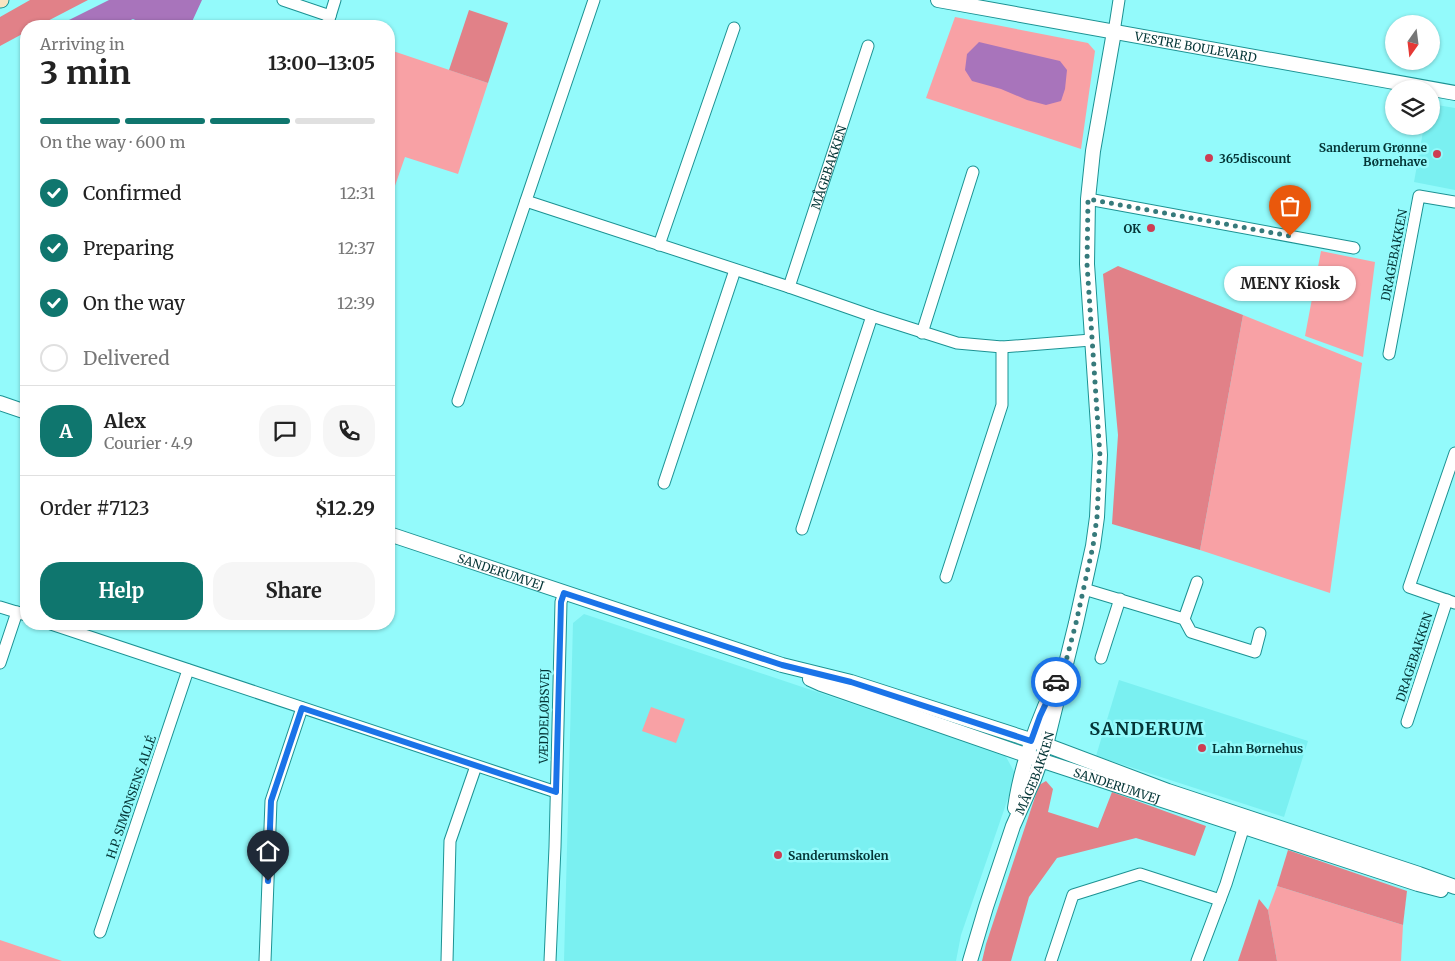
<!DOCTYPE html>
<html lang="en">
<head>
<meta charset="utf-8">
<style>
	body { margin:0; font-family:Merriweather,serif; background:#f6f6f6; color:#222; height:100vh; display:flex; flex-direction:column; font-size:19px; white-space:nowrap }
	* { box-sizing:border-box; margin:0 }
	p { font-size:16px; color:#767676 }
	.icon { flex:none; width:28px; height:28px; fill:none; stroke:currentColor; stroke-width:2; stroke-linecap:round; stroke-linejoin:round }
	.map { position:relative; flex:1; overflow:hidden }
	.side { position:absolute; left:20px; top:20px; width:375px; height:610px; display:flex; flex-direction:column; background:#fff; border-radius:20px; box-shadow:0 1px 4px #0004 }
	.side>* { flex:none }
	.needle { width:32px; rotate:194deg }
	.buttons { position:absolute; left:1385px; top:15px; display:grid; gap:10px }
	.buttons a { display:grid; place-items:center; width:55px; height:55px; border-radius:50%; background:#fff; box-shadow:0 1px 4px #0004; font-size:25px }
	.pin { position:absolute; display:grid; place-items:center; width:42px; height:42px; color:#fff; margin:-51px -21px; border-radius:50% 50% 50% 0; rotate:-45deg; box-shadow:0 0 5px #0007 }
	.pin .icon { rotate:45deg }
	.courier { position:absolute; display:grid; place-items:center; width:50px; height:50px; margin:-25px; border:4px solid #1a73e8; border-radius:50%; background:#fff; color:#222; box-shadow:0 1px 6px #0007 }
	.bubble { position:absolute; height:35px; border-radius:18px; background:#fff; box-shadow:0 1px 4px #0004; font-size:16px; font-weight:700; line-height:35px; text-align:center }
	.summary em { font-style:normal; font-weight:700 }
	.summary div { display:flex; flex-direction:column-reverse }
	.summary { display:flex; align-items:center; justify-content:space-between; height:85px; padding:0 20px }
	h1 { font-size:32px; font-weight:700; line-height:38px }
	.bar { display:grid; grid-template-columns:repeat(4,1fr); gap:8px 5px; align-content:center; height:60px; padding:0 20px }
	.bar i { height:6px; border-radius:4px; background:#e0e0e0 }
	.bar .selected { background:#0f766e }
	.bar p { grid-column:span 4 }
	.line { display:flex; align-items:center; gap:12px; padding:0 20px; border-top:1px solid #e0e0e0 }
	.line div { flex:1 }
	.round { display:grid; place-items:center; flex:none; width:52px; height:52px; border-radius:20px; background:#f6f6f6 }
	ol { padding:0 20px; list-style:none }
	li { display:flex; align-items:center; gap:15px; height:55px }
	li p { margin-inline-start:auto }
	li .icon { padding:5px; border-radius:50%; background:#0f766e; color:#fff; stroke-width:4 }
	li:last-child { color:#767676 }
	li i { width:28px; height:28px; border:2px solid #e0e0e0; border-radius:50% }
	.button { display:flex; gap:10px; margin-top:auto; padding:10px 20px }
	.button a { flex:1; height:58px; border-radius:20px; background:#0f766e; color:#fff; font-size:20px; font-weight:700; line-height:58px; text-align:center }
	.button a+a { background:#f6f6f6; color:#222 }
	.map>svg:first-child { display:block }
</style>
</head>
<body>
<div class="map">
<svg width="1455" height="961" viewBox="0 0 1455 961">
	<rect width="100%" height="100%" fill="#93fafb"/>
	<!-- built -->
	<g fill="#7af0f1">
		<path d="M 1431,104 L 1455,108 L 1455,190 L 1414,182 L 1424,126 L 1431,126 Z"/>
		<path d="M 584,614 L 1005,755 L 1016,775 L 961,935 L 956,961 L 564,961 L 573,623 Z"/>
		<path d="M 1119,680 L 1308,741 L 1284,817 L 1096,756 Z"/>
	</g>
	<!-- green -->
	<g fill="#f8a1a5">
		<path d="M 955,17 L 1088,43 L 1095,51 L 1081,149 L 926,98 Z"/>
		<path d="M 389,39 L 393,40 L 390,50 L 488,83 L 458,174 L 405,157 L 389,203 Z"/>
		<path d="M 1321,251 L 1375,262 L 1363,357 L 1305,336 Z"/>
		<path d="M 1243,315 L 1362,363 L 1330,593 L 1200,550 Z"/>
		<path d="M 651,707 L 685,719 L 676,743 L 642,731 Z"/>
		<path d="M 1277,886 L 1403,925 L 1401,961 L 1277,961 L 1268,910 Z"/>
		<path d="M 0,940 L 62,961 L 0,961 Z"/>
	</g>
	<!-- forest -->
	<g fill="#e18188">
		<path d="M 30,0 L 88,0 L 38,26 L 26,26 L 26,32 L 0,46 L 0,17 Z"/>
		<path d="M 469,10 L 508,23 L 488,83 L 449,70 Z"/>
		<path d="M 1118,266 L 1243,315 L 1200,550 L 1112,524 L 1118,435 L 1103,274 Z"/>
		<path d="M 1046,781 L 1053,789 L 1048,812 L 1098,828 L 1112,792 L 1206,826 L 1195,856 L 1136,838 L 1057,858 L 1029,897 L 1011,961 L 982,961 L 986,944 L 1039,785 Z"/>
		<path d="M 1288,850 L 1407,891 L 1403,925 L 1277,886 Z"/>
		<path d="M 1259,899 L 1268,910 L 1277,961 L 1238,961 Z"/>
	</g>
	<!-- water -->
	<g fill="#a874bb">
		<path d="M 109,0 L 202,0 L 190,26 L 149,26 L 133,19 L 126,22 L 127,26 L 57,26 Z"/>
		<path d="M 979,42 L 1060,61 L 1067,70 L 1065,89 L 1061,101 L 1046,105 L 1027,100 L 1001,89 L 972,81 L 965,70 L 967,54 Z"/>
	</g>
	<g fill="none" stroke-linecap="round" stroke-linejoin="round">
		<defs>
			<g id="minor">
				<path d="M 283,0 L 330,16"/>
				<path d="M 327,26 L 335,0"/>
				<path d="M 1114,32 L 1119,0"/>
				<path d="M 1088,199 L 1354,248"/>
				<path d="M 526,201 L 789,287 L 872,316 L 957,343 L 1002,347 L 1091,340"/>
				<path d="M 659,245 L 734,28"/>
				<path id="s1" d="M 789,287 L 868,46"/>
				<path d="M 922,333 L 973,172"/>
				<path d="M 1389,354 L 1419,196 L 1455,202"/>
				<path d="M 458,401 L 594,0"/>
				<path d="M 1455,453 L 1409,587 L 1455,603"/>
				<path d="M 664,483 L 735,270"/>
				<path d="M 802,529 L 872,316"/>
				<path d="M 946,577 L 1002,405 L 1002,347"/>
				<path d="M 1084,589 L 1184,619 L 1191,632 L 1255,652 L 1260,633"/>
				<path d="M 0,607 L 26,615"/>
				<path d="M 1184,619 L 1197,582"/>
				<path d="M 51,624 L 556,792"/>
				<path d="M 1101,658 L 1120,599"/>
				<path d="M 0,663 L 17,612"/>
				<path d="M 1407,722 L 1447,600"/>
				<path d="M 100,932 L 188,670"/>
				<path d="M 265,961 L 271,801 L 302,708"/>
				<path d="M 447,961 L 450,841 L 476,766"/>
				<path d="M 550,961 L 555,847 L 561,602 L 564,593"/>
				<path d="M 1051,961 L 1073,895 L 1140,874 L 1220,900"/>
				<path d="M 1197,961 L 1226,884 L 1244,826"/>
			</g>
			<g id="tertiary">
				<path id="s2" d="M 938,0 L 1455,93"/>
				<path d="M 0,403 L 26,412"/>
				<path id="s3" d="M 389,534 L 782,665 L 851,682 L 1046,745 L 1168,791 L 1419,874 L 1455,887"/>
				<path id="s4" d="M 810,679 L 821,684 L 1040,760 L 1418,884 L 1441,890"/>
				<path d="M 1015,808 C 1021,765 1036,725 1054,686"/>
				<path id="s5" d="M 970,961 L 986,907 L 1013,826 L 1034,779 L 1046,745 L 1076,623 L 1093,546 L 1097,517 L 1100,455 L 1087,264 L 1088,199 L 1093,151 L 1114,32"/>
			</g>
			<path id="secondary" d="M 0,0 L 1,0"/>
		</defs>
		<!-- minor casing -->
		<use href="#minor" stroke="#1c9293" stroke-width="13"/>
		<!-- tertiary casing -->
		<use href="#tertiary" stroke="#1c9293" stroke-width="16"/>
		<!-- secondary casing -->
		<use href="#secondary" stroke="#1c9293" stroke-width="17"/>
		<!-- minor -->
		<use href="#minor" stroke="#fff" stroke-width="11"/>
		<!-- tertiary -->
		<use href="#tertiary" stroke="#fff" stroke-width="14"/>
		<!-- secondary -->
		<use href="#secondary" stroke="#fae5c1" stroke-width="15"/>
	</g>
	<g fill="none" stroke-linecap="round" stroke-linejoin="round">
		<!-- done -->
		<path stroke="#367a7b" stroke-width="5" stroke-dasharray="0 9" d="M 1056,682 L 1066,661 L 1076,623 L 1093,546 L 1097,517 L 1100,456 L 1087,264 L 1088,199 L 1290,236"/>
		<!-- route -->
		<path stroke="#1a73e8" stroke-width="6" d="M 268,881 L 271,801 L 302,708 L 556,792 L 561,602 L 564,593 L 782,665 L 851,682 L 1031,741 L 1040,716 L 1056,682"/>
	</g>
	<!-- markers -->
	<g fill="#cd3d53" stroke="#93fafb" stroke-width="2">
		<circle cx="1437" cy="154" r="5"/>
		<circle cx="1209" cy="158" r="5"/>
		<circle cx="1151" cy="228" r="5"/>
		<circle cx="1202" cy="748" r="5"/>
		<circle cx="778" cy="855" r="5"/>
	</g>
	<g text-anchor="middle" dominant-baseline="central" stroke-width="5" stroke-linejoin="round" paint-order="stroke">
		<!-- street labels -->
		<g font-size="12" fill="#043536" stroke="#93fafb">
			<text stroke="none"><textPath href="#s2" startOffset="262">VESTRE BOULEVARD</textPath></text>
			<text stroke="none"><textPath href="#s1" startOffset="126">MÅGEBAKKEN</textPath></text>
			<text transform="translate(1394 255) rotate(-79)">DRAGEBAKKEN</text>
			<text stroke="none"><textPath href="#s3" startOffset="118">SANDERUMVEJ</textPath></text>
			<text transform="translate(1414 657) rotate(-72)">DRAGEBAKKEN</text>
			<text transform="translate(544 716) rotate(-89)">VÆDDELØBSVEJ</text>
			<text stroke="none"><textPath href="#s5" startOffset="199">MÅGEBAKKEN</textPath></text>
			<text stroke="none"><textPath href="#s4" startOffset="325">SANDERUMVEJ</textPath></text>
			<text transform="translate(131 797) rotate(-71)">H.P. SIMONSENS ALLÉ</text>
		</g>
		<!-- poi labels -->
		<g font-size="12" font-weight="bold" fill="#043536" stroke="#93fafb" text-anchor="start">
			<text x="1427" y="147" text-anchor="end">Sanderum Grønne<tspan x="1427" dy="14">Børnehave</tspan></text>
			<text x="1219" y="158">365discount</text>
			<text x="1141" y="228" text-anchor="end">OK</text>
			<text x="1212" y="748">Lahn Børnehus</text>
			<text x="788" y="855">Sanderumskolen</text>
		</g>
		<!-- district labels -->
		<g font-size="18" font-weight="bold" letter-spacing="1" fill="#043536" stroke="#93fafb">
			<text x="1147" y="728">SANDERUM</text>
		</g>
	</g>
</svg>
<div class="buttons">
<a><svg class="needle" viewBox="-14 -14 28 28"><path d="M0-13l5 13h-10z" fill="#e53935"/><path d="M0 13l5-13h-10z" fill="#767676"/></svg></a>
<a><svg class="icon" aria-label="layers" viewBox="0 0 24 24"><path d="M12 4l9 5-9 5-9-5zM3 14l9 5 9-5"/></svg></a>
</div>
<div class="pin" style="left:1290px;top:236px;background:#ea580c"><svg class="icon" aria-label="bag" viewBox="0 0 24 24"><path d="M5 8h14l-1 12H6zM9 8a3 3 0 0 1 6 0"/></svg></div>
<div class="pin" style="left:268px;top:881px;background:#1f2937"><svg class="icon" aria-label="home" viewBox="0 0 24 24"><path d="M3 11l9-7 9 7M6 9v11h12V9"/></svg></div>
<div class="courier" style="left:1056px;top:682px"><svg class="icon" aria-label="car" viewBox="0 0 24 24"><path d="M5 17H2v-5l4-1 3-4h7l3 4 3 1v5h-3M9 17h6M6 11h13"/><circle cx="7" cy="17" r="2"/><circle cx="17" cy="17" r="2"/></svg></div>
<div class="bubble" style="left:1224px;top:266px;width:132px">MENY Kiosk</div>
<section class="side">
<div class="summary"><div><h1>3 min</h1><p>Arriving in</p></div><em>13:00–13:05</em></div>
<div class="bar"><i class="selected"></i><i class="selected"></i><i class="selected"></i><i></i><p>On the way · 600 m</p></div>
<ol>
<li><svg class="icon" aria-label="check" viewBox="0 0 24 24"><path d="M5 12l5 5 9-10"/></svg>Confirmed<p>12:31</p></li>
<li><svg class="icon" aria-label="check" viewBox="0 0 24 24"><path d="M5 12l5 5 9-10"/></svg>Preparing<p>12:37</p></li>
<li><svg class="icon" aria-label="check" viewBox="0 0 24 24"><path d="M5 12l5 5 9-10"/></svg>On the way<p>12:39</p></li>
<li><i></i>Delivered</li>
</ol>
<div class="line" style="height:90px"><b class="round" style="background:#0f766e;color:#fff">A</b><div><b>Alex</b><p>Courier · 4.9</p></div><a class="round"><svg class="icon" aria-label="chat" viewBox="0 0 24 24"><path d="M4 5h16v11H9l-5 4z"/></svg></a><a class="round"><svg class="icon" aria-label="phone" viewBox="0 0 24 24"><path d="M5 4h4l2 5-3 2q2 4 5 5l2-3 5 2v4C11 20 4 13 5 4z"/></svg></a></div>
<div class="line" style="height:65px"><div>Order #7123</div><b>$12.29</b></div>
<div class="button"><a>Help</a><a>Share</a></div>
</section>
</div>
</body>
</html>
